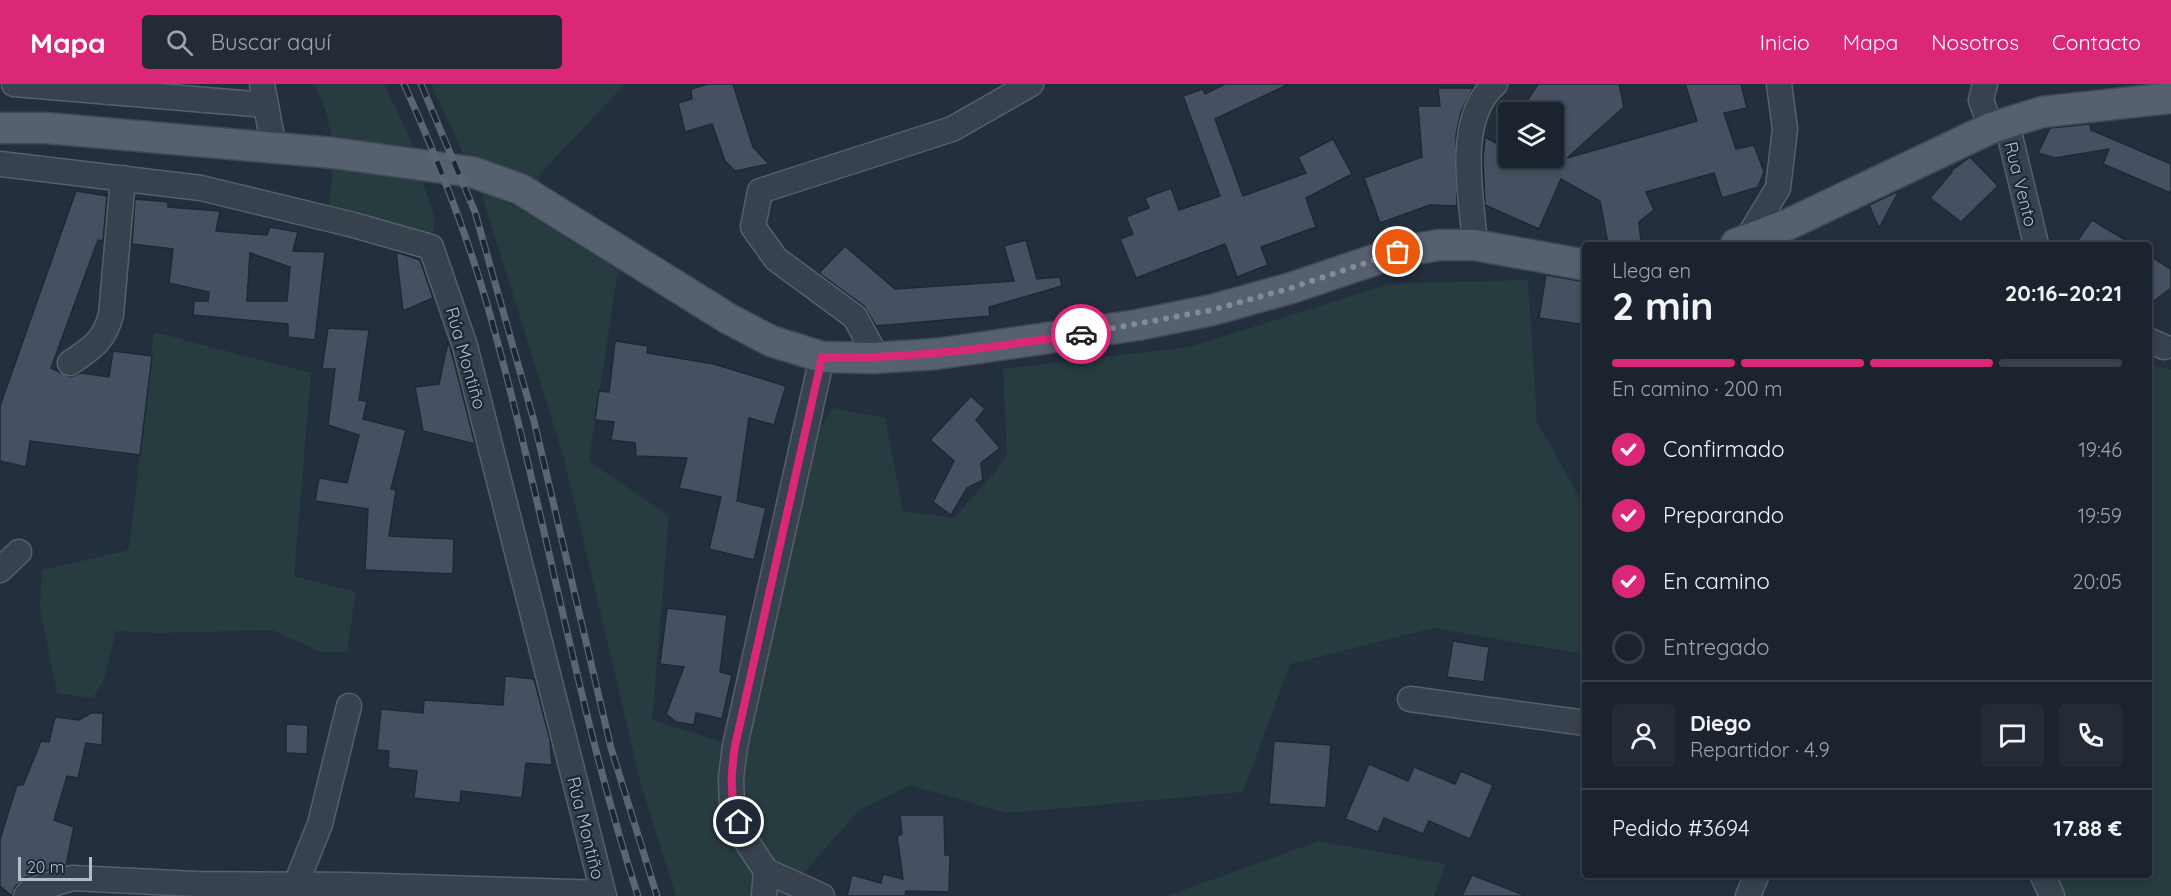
<!DOCTYPE html>
<html lang="es">
<head>
<meta charset="utf-8">
<style>
	body { margin:0; font-family:Quicksand,sans-serif; background:#242b36; color:#f1f3f6; height:100vh; display:flex; flex-direction:column; font-size:22px; white-space:nowrap }
	* { box-sizing:border-box; margin:0 }
	p { font-size:20px; color:#a0a4aa }
	.icon { flex:none; width:33px; height:33px; fill:none; stroke:currentColor; stroke-width:2; stroke-linecap:round; stroke-linejoin:round }
	.map { position:relative; flex:1; overflow:hidden }
	.side { position:absolute; left:1582px; top:158px; width:570px; height:636px; display:flex; flex-direction:column; background:#1b232e; border-radius:6px; box-shadow:0 3px 9px #0003,0 0 0 2px #39404a }
	.side>* { flex:none }
	.tools { position:absolute; left:1498px; top:18px; display:grid; gap:12px }
	.tools a { display:grid; place-items:center; width:66px; height:66px; border-radius:6px; background:#1b232e; box-shadow:0 3px 9px #0003,0 0 0 2px #39404a; font-size:30px }
	.scale { position:absolute; left:18px; bottom:15px; width:74px; box-sizing:border-box; padding-left:6px; border:3px solid #b4bcc9; border-top:0; font-size:16px; line-height:21px; white-space:nowrap; color:#b4bcc9; -webkit-text-stroke:4px #1d2633; paint-order:stroke }
	.pin { position:absolute; display:grid; place-items:center; width:51px; height:51px; color:#fff; margin:-26px; border:3px solid #fff; border-radius:50%; box-shadow:0 2px 6px #0007 }
	.courier { position:absolute; display:grid; place-items:center; width:60px; height:60px; margin:-30px; border:4px solid #db2777; border-radius:50%; background:#fff; color:#222; box-shadow:0 2px 8px #0007 }
	.headline em { font-style:normal; font-weight:700 }
	.headline div { display:flex; flex-direction:column-reverse }
	.headline { display:flex; align-items:center; justify-content:space-between; height:102px; padding:0 30px }
	h1 { font-size:39px; font-weight:700; line-height:45px }
	.bar { display:grid; grid-template-columns:repeat(4,1fr); gap:9px 6px; align-content:center; height:72px; padding:0 30px }
	.bar i { height:8px; border-radius:4px; background:#39404a }
	.bar .selected { background:#db2777 }
	.bar p { grid-column:span 4 }
	.line { display:flex; align-items:center; gap:15px; padding:0 30px; border-top:2px solid #39404a }
	.line div { flex:1 }
	.round { display:grid; place-items:center; flex:none; width:63px; height:63px; border-radius:6px; background:#242b36 }
	ol { padding:0 30px; list-style:none }
	li { display:flex; align-items:center; gap:18px; height:66px }
	li p { margin-inline-start:auto }
	li .icon { padding:6px; border-radius:50%; background:#db2777; color:#fff; stroke-width:4 }
	li:last-child { color:#a0a4aa }
	li i { width:33px; height:33px; border:3px solid #39404a; border-radius:50% }
	header { display:flex; align-items:center; gap:36px; box-sizing:border-box; height:84px; padding:0 30px; background:#db2777; color:#fff }
	header strong { font-size:28px }
	nav { display:flex; gap:33px; margin-inline-start:auto; font-size:21px }
	.search { width:420px; height:54px; background:#242b36; display:flex; align-items:center; gap:15px; box-sizing:border-box; padding:0 21px; border-radius:6px; color:#a0a4aa; font-size:22px }
	.map>svg:first-child { display:block }
</style>
</head>
<body>
<header>
<strong>Mapa</strong>
<div class="search"><svg class="icon" aria-label="search" viewBox="0 0 24 24"><circle cx="10" cy="10" r="6"/><path d="M15 15l6 6"/></svg>Buscar aquí</div>
<nav><a>Inicio</a><a>Mapa</a><a>Nosotros</a><a>Contacto</a></nav>
</header>
<div class="map">
<svg width="2171" height="812" viewBox="0 0 2171 812">
	<rect width="100%" height="100%" fill="#242f3e"/>
	<!-- green -->
	<g fill="#263c3f">
		<path d="M 314,0 L 384,0 L 407,48 L 435,135 L 431,163 L 328,134 C 333,82 340,48 314,0 Z"/>
		<path d="M 431,0 L 625,0 L 539,91 L 543,119 L 472,88 Z"/>
		<path d="M 480,105 L 528,130 L 618,186 L 589,377 L 669,432 L 652,636 L 735,662 L 798,379 L 833,324 L 885,334 L 903,427 L 954,434 L 995,388 L 1007,370 L 1003,285 L 1190,263 L 1389,200 L 1528,196 L 1537,338 L 1585,423 L 1585,570 L 1433,544 L 1290,580 L 1243,708 L 1007,729 L 910,701 L 859,726 L 794,800 L 822,812 L 676,812 L 642,704 L 564,374 Z"/>
		<path d="M 154,248 L 311,289 L 294,492 L 356,508 L 347,567 L 323,569 L 272,546 L 160,549 L 116,547 L 104,595 L 93,614 L 57,609 L 40,525 L 42,486 L 129,466 Z"/>
		<path d="M 2150,280 L 2171,286 L 2171,812 L 2043,812 L 2034,791 L 2150,790 Z"/>
		<path d="M 1319,757 L 1446,780 L 1434,812 L 1167,812 Z"/>
	</g>
	<!-- building -->
	<g fill="#455162" stroke="#1f2835" stroke-width="1.5" fill-rule="evenodd">
		<path d="M 708,0 L 733,0 L 753,63 L 769,80 L 735,87 L 725,77 L 712,40 L 685,48 L 678,19 L 692,15 L 691,5 Z"/>
		<path d="M 1225,0 L 1289,0 L 1215,35 L 1243,112 L 1306,89 L 1298,73 L 1333,55 L 1352,90 L 1306,114 L 1316,143 L 1261,163 L 1268,181 L 1237,193 L 1225,160 L 1136,194 L 1120,155 L 1133,150 L 1126,133 L 1149,124 L 1145,114 L 1171,104 L 1179,126 L 1220,112 L 1183,12 L 1203,5 L 1205,10 Z"/>
		<path d="M 1538,0 L 1619,0 L 1624,23 L 1567,74 L 1697,37 L 1685,0 L 1741,0 L 1747,24 L 1724,29 L 1736,65 L 1754,61 L 1764,88 L 1758,103 L 1722,114 L 1714,89 L 1646,108 L 1654,126 L 1639,138 L 1641,159 L 1631,160 L 1608,160 L 1600,117 L 1561,95 L 1539,145 L 1485,121 L 1483,76 L 1485,53 L 1509,66 L 1509,74 L 1554,74 L 1554,28 L 1520,28 Z"/>
		<path d="M 1438,4 L 1473,4 L 1461,28 L 1456,51 L 1457,122 L 1430,121 L 1380,139 L 1364,94 L 1422,73 L 1418,22 L 1440,22 Z"/>
		<path d="M 2090,40 L 2091,46 L 2171,80 L 2171,109 L 2103,80 L 2109,65 L 2055,74 L 2038,69 L 2050,44 Z"/>
		<path d="M 1970,73 L 1998,102 L 1961,138 L 1930,114 L 1952,88 L 1951,87 Z"/>
		<path d="M 76,107 L 107,112 L 103,157 L 98,156 L 51,284 L 70,293 L 81,289 L 109,293 L 113,267 L 152,272 L 140,371 L 30,357 L 26,383 L 0,377 L 0,322 Z"/>
		<path d="M 1899,107 L 1879,144 L 1869,121 Z"/>
		<path d="M 135,115 L 168,118 L 168,123 L 220,127 L 216,147 L 267,151 L 270,143 L 298,148 L 293,167 L 325,168 L 315,256 L 288,253 L 288,240 L 193,231 L 194,217 L 208,217 L 209,208 L 169,199 L 173,165 L 132,160 ZM 250,169 L 290,183 L 287,217 L 247,217 Z"/>
		<path d="M 2092,136 L 2132,160 L 2075,160 Z"/>
		<path d="M 1026,156 L 1037,195 L 1060,193 L 1062,202 L 989,223 L 990,232 L 876,242 L 864,222 L 819,189 L 845,162 L 895,205 L 1014,197 L 1004,162 Z"/>
		<path d="M 396,168 L 420,176 L 433,214 L 403,227 Z"/>
		<path d="M 2150,172 L 2171,185 L 2171,204 L 2150,220 Z"/>
		<path d="M 1546,191 L 1586,198 L 1586,241 L 1539,234 Z"/>
		<path d="M 328,244 L 369,246 L 359,316 L 367,317 L 363,335 L 406,346 L 391,405 L 396,406 L 389,452 L 454,455 L 453,490 L 365,486 L 368,425 L 315,417 L 319,394 L 347,399 L 359,351 L 328,341 L 335,285 L 322,285 Z"/>
		<path d="M 615,257 L 648,262 L 647,269 L 714,280 L 786,302 L 774,341 L 749,334 L 737,417 L 766,424 L 754,476 L 709,465 L 721,413 L 679,404 L 687,374 L 636,372 L 635,359 L 611,356 L 614,338 L 595,336 L 599,307 L 609,308 Z"/>
		<path d="M 448,258 L 451,266 L 475,360 L 423,347 L 415,303 L 439,300 Z"/>
		<path d="M 971,312 L 985,325 L 976,336 L 1000,364 L 981,379 L 983,396 L 967,404 L 951,431 L 933,418 L 954,377 L 930,356 Z"/>
		<path d="M 667,524 L 727,531 L 720,588 L 732,591 L 722,635 L 696,629 L 694,641 L 676,638 L 666,630 L 684,583 L 660,580 Z"/>
		<path d="M 1453,557 L 1489,563 L 1484,598 L 1447,593 Z"/>
		<path d="M 505,592 L 534,595 L 550,656 L 552,681 L 526,679 L 522,714 L 461,707 L 460,719 L 414,714 L 417,687 L 388,684 L 389,667 L 377,666 L 381,625 L 423,629 L 424,616 L 503,621 Z"/>
		<path d="M 91,629 L 103,629 L 102,661 L 86,659 L 78,694 L 67,692 L 54,736 L 74,743 L 66,781 L 25,794 L 15,803 L 12,812 L 0,802 L 0,755 L 17,701 L 23,701 L 41,657 L 49,658 L 55,633 L 79,636 Z"/>
		<path d="M 286,640 L 308,641 L 307,670 L 286,669 Z"/>
		<path d="M 1274,657 L 1331,661 L 1326,724 L 1269,720 Z"/>
		<path d="M 1369,680 L 1408,697 L 1414,683 L 1455,700 L 1461,687 L 1493,701 L 1470,755 L 1429,737 L 1423,750 L 1384,734 L 1378,748 L 1345,735 Z"/>
		<path d="M 900,731 L 944,731 L 945,771 L 950,771 L 949,808 L 906,807 L 905,812 L 847,812 L 852,791 L 881,799 L 883,790 L 903,795 L 897,752 L 902,750 Z"/>
		<path d="M 1472,791 L 1524,811 L 1523,812 L 1462,812 Z"/>
	</g>
	<g fill="none" stroke-linecap="round" stroke-linejoin="round">
		<defs>
			<g id="minor">
				<path d="M 14,0 L 266,21"/>
				<path d="M 262,0 L 274,64"/>
				<path d="M 1985,0 L 1981,16 L 1991,44"/>
				<path d="M 2007,40 L 2036,160"/>
				<path d="M 0,80 L 201,104 L 350,140 L 431,163 L 465,262 L 604,812"/>
				<path d="M 1744,160 L 1778,104 L 1785,45 L 1779,0"/>
				<path d="M 1475,161 C 1472,113 1454,36 1495,0"/>
				<path d="M 2150,257 L 2164,263"/>
				<path d="M 877,274 L 855,233 L 776,175 L 753,143 L 760,107 L 952,45 L 1031,0"/>
				<path d="M 70,279 C 92,264 104,257 111,231 L 123,94"/>
				<path d="M 0,486 L 19,468"/>
				<path d="M 1410,615 L 1586,639"/>
				<path d="M 766,787 L 822,812"/>
				<path d="M 2042,790 L 2052,812"/>
				<path d="M 296,800 L 320,740 L 349,622"/>
				<path d="M 26,812 L 30,807 L 72,794 L 196,800 L 349,801 L 603,809"/>
				<path d="M 764,812 L 766,787 L 745,755 L 732,721 L 731,694 L 735,662 L 822,273"/>
				<path d="M 1748,812 L 1757,790"/>
			</g>
			<g id="major">
				<path d="M 0,44 L 46,44 L 334,69 L 472,88 L 520,105 L 729,235 L 771,257 L 822,273 L 873,274 L 936,270 L 1138,241 L 1212,226 L 1291,204 L 1398,168 L 1439,161 L 1475,161 L 1586,181"/>
				<path d="M 1736,160 L 1789,140 L 1991,44 L 2042,28 L 2171,14"/>
			</g>
		</defs>
		<!-- minor casing -->
		<use href="#minor" stroke="#565f6c" stroke-width="27"/>
		<!-- major casing -->
		<use href="#major" stroke="#414a57" stroke-width="33"/>
		<!-- minor -->
		<use href="#minor" stroke="#38414e" stroke-width="24"/>
		<!-- major -->
		<use href="#major" stroke="#56606e" stroke-width="30"/>
		<defs>
			<g id="rail">
				<path d="M 404,0 C 436,71 465,145 487,220 C 543,416 575,618 638,812"/>
				<path d="M 421,0 L 475,128 L 534,337 L 611,664 L 657,812"/>
			</g>
		</defs>
		<!-- rail casing -->
		<use href="#rail" stroke="#5a6575" stroke-width="7"/>
		<!-- rail -->
		<use href="#rail" stroke="#1d2633" stroke-width="4.5" stroke-dasharray="14" stroke-linecap="butt"/>
	</g>
	<g fill="none" stroke-linecap="round" stroke-linejoin="round">
		<!-- done -->
		<path stroke="#828b98" stroke-width="6" stroke-dasharray="0 10.8" d="M 1081,250 L 1212,226 L 1291,204 L 1398,168"/>
		<!-- route -->
		<path stroke="#db2777" stroke-width="8" d="M 739,738 C 729,712 731,689 735,662 L 822,273 C 909,276 995,263 1081,250"/>
	</g>
	<g text-anchor="middle" dominant-baseline="central" stroke-width="4.5" stroke-linejoin="round" paint-order="stroke">
		<!-- street labels -->
		<g font-size="18" fill="#b4bcc9" stroke="#1d2633">
			<text transform="translate(2021 100) rotate(76)">Rua Vento</text>
			<text transform="translate(466 274) rotate(74)">Rúa Montiño</text>
			<text transform="translate(586 744) rotate(76)">Rúa Montiño</text>
		</g>
	</g>
</svg>
<div class="tools">
<a><svg class="icon" aria-label="layers" viewBox="0 0 24 24"><path d="M12 4l9 5-9 5-9-5zM3 14l9 5 9-5"/></svg></a>
</div>
<div class="scale">20 m</div>
<div class="pin" style="left:1398px;top:168px;background:#ea580c"><svg class="icon" aria-label="bag" viewBox="0 0 24 24"><path d="M5 8h14l-1 12H6zM9 8a3 3 0 0 1 6 0"/></svg></div>
<div class="pin" style="left:739px;top:738px;background:#1f2937"><svg class="icon" aria-label="home" viewBox="0 0 24 24"><path d="M3 11l9-7 9 7M6 9v11h12V9"/></svg></div>
<div class="courier" style="left:1081px;top:250px"><svg class="icon" aria-label="car" viewBox="0 0 24 24"><path d="M5 17H2v-5l4-1 3-4h7l3 4 3 1v5h-3M9 17h6M6 11h13"/><circle cx="7" cy="17" r="2"/><circle cx="17" cy="17" r="2"/></svg></div>
<section class="side">
<div class="headline"><div><h1>2 min</h1><p>Llega en</p></div><em>20:16–20:21</em></div>
<div class="bar"><i class="selected"></i><i class="selected"></i><i class="selected"></i><i></i><p>En camino · 200 m</p></div>
<ol>
<li><svg class="icon" aria-label="check" viewBox="0 0 24 24"><path d="M5 12l5 5 9-10"/></svg>Confirmado<p>19:46</p></li>
<li><svg class="icon" aria-label="check" viewBox="0 0 24 24"><path d="M5 12l5 5 9-10"/></svg>Preparando<p>19:59</p></li>
<li><svg class="icon" aria-label="check" viewBox="0 0 24 24"><path d="M5 12l5 5 9-10"/></svg>En camino<p>20:05</p></li>
<li><i></i>Entregado</li>
</ol>
<div class="line" style="height:108px"><a class="round"><svg class="icon" aria-label="person" viewBox="0 0 24 24"><circle cx="12" cy="8" r="4"/><path d="M4 21q1-7 8-7t8 7"/></svg></a><div><b>Diego</b><p>Repartidor · 4.9</p></div><a class="round"><svg class="icon" aria-label="chat" viewBox="0 0 24 24"><path d="M4 5h16v11H9l-5 4z"/></svg></a><a class="round"><svg class="icon" aria-label="phone" viewBox="0 0 24 24"><path d="M5 4h4l2 5-3 2q2 4 5 5l2-3 5 2v4C11 20 4 13 5 4z"/></svg></a></div>
<div class="line" style="height:78px"><div>Pedido #3694</div><b>17.88 €</b></div>
</section>
</div>
</body>
</html>
